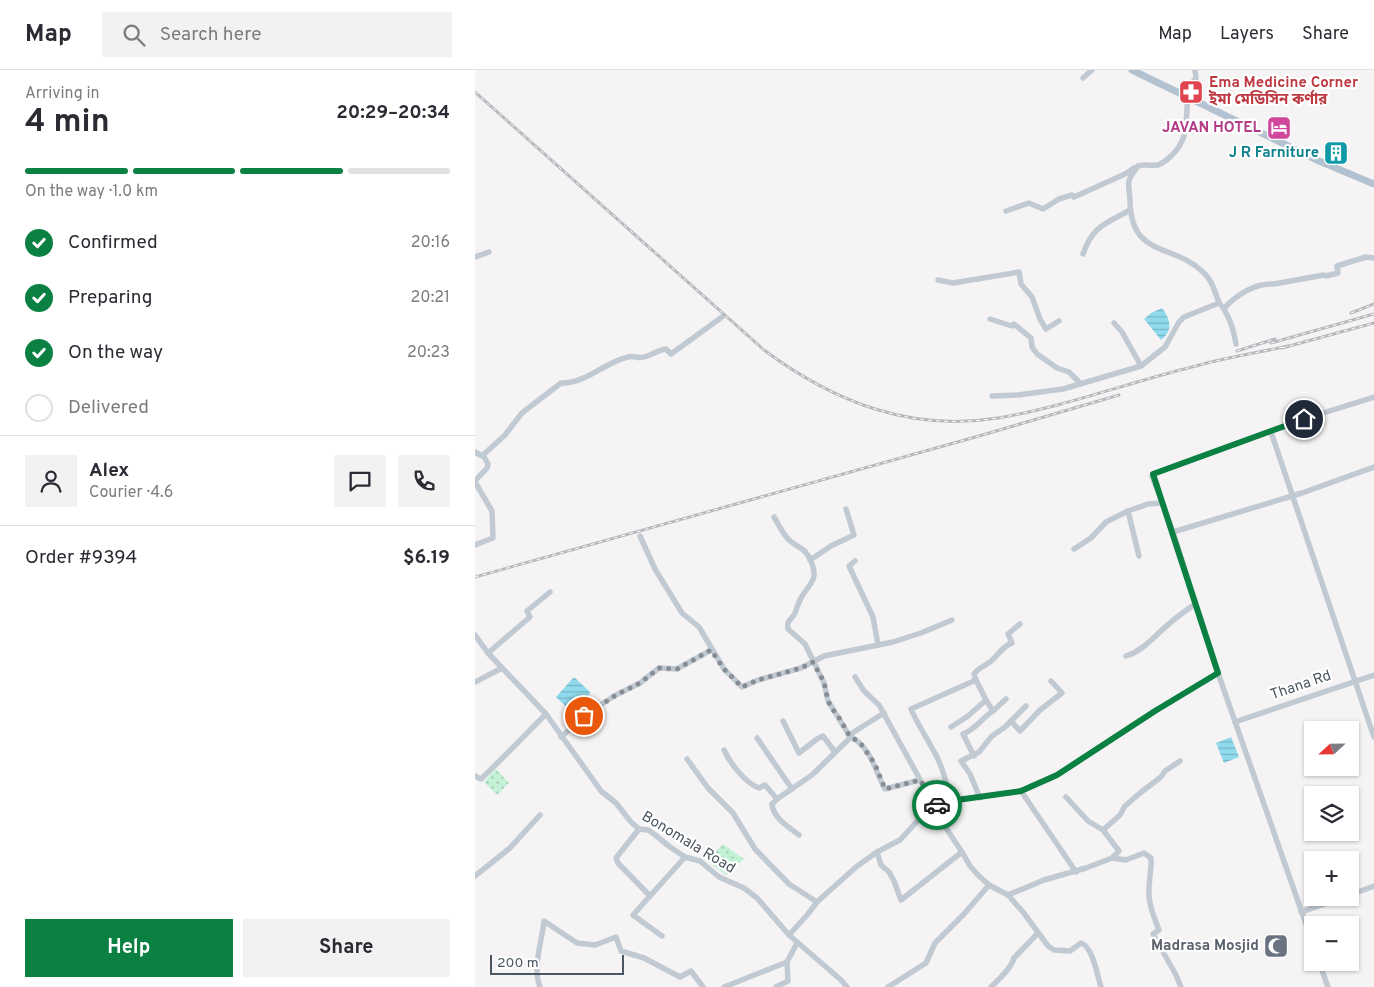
<!DOCTYPE html>
<html lang="en">
<head>
<meta charset="utf-8">
<style>
	body { margin:0; font-family:Overpass,"Noto Sans Bengali",sans-serif; background:#f2f2f3; color:#2b2b33; height:100vh; display:flex; flex-direction:column; font-size:19px; white-space:nowrap }
	* { box-sizing:border-box; margin:0 }
	p { font-size:16px; color:#7c7c81 }
	.icon { flex:none; width:28px; height:28px; fill:none; stroke:currentColor; stroke-width:2; stroke-linecap:round; stroke-linejoin:round }
	.map { position:relative; flex:1; overflow:hidden }
	.details { display:flex; flex-direction:column; background:#fff; width:475px }
	.details>* { flex:none }
	.needle { width:32px; rotate:248deg }
	.tools { position:absolute; left:829px; top:651px; display:grid; gap:10px }
	.tools a { display:grid; place-items:center; width:55px; height:55px; border-radius:0px; background:#fff; box-shadow:0 1px 4px #0004; font-size:25px }
	.scale { position:absolute; left:15px; bottom:12px; width:134px; box-sizing:border-box; padding-left:5px; border:2px solid #4a5661; border-top:0; font-size:14px; line-height:18px; white-space:nowrap; color:#4a5661; -webkit-text-stroke:4px #fff; paint-order:stroke }
	.pin { position:absolute; display:grid; place-items:center; width:42px; height:42px; color:#fff; margin:-21px; border:2px solid #fff; border-radius:50%; box-shadow:0 1px 5px #0007 }
	.courier { position:absolute; display:grid; place-items:center; width:50px; height:50px; margin:-25px; border:4px solid #0b8043; border-radius:50%; background:#fff; color:#222; box-shadow:0 1px 6px #0007 }
	.summary em { font-style:normal; font-weight:700 }
	.summary div { display:flex; flex-direction:column-reverse }
	.summary { display:flex; align-items:center; justify-content:space-between; height:85px; padding:0 25px }
	h1 { font-size:32px; font-weight:700; line-height:38px }
	.bar { display:grid; grid-template-columns:repeat(4,1fr); gap:8px 5px; align-content:center; height:60px; padding:0 25px }
	.bar i { height:6px; border-radius:4px; background:#e1e1e2 }
	.bar .current { background:#0b8043 }
	.bar p { grid-column:span 4 }
	.line { display:flex; align-items:center; gap:12px; padding:0 25px; border-top:1px solid #e1e1e2 }
	.line div { flex:1 }
	.round { display:grid; place-items:center; flex:none; width:52px; height:52px; border-radius:0px; background:#f2f2f3 }
	ol { padding:0 25px; list-style:none }
	li { display:flex; align-items:center; gap:15px; height:55px }
	li p { margin-inline-start:auto }
	li .icon { padding:5px; border-radius:50%; background:#0b8043; color:#fff; stroke-width:4 }
	li:last-child { color:#7c7c81 }
	li i { width:28px; height:28px; border:2px solid #e1e1e2; border-radius:50% }
	.cta { display:flex; gap:10px; margin-top:auto; padding:10px 25px }
	.cta a { flex:1; height:58px; border-radius:0px; background:#0b8043; color:#fff; font-size:20px; font-weight:700; line-height:58px; text-align:center }
	.cta a+a { background:#f2f2f3; color:#2b2b33 }
	header { display:flex; align-items:center; gap:30px; box-sizing:border-box; height:70px; padding:0 25px; background:#fff; border-bottom:1px solid #e1e1e2 }
	header strong { font-size:24px }
	nav { display:flex; gap:28px; margin-inline-start:auto; font-size:18px }
	.search { width:350px; height:45px; background:#f2f2f3; display:flex; align-items:center; gap:12px; box-sizing:border-box; padding:0 18px; border-radius:0px; color:#7c7c81; font-size:19px }
	main { display:flex; flex:1; min-height:0 }
	.map>svg:first-child { display:block }
</style>
</head>
<body>
<header>
<strong>Map</strong>
<div class="search"><svg class="icon" aria-label="search" viewBox="0 0 24 24"><circle cx="10" cy="10" r="6"/><path d="M15 15l6 6"/></svg>Search here</div>
<nav><a>Map</a><a>Layers</a><a>Share</a></nav>
</header>
<main>
<section class="details">
<div class="summary"><div><h1>4 min</h1><p>Arriving in</p></div><em>20:29–20:34</em></div>
<div class="bar"><i class="current"></i><i class="current"></i><i class="current"></i><i></i><p>On the way · 1.0 km</p></div>
<ol>
<li><svg class="icon" aria-label="check" viewBox="0 0 24 24"><path d="M5 12l5 5 9-10"/></svg>Confirmed<p>20:16</p></li>
<li><svg class="icon" aria-label="check" viewBox="0 0 24 24"><path d="M5 12l5 5 9-10"/></svg>Preparing<p>20:21</p></li>
<li><svg class="icon" aria-label="check" viewBox="0 0 24 24"><path d="M5 12l5 5 9-10"/></svg>On the way<p>20:23</p></li>
<li><i></i>Delivered</li>
</ol>
<div class="line" style="height:90px"><a class="round"><svg class="icon" aria-label="person" viewBox="0 0 24 24"><circle cx="12" cy="8" r="4"/><path d="M4 21q1-7 8-7t8 7"/></svg></a><div><b>Alex</b><p>Courier · 4.6</p></div><a class="round"><svg class="icon" aria-label="chat" viewBox="0 0 24 24"><path d="M4 5h16v11H9l-5 4z"/></svg></a><a class="round"><svg class="icon" aria-label="phone" viewBox="0 0 24 24"><path d="M5 4h4l2 5-3 2q2 4 5 5l2-3 5 2v4C11 20 4 13 5 4z"/></svg></a></div>
<div class="line" style="height:65px"><div>Order #9394</div><b>$6.19</b></div>
<div class="cta"><a>Help</a><a>Share</a></div>
</section>
<div class="map">
<svg width="899" height="917" viewBox="0 0 899 917">
	<defs>
		<pattern id="grass-dots" width="8" height="8" patternUnits="userSpaceOnUse" patternTransform="scale(1.25)"><rect width="8" height="8" fill="#c3f1d5"/><path d="M2 2h.1M6 6h.1" fill="none" stroke="#a0c6b0" stroke-width="1.8" stroke-linecap="round"/></pattern>
		<pattern id="water-rules" width="6" height="5" patternUnits="userSpaceOnUse" patternTransform="scale(1.25)"><rect width="6" height="5" fill="#90daee"/><path d="M0 2.5h6" fill="none" stroke="#78b4c4"/></pattern>
	</defs>
	<rect width="100%" height="100%" fill="#f5f3f3"/>
	<!-- grass -->
	<g fill="url(#grass-dots)">
		<path d="M 21,699 L 34,713 L 22,725 L 9,712 Z"/>
		<path d="M 248,774 L 269,789 L 251,805 L 232,791 Z"/>
	</g>
	<!-- water -->
	<g fill="url(#water-rules)">
		<path d="M 687,238 C 695,249 699,260 686,270 L 669,249 L 676,243 Z"/>
		<path d="M 99,607 L 115,622 C 113,632 107,638 97,642 L 81,627 Z"/>
		<path d="M 756,667 L 764,687 L 749,693 L 741,673 Z"/>
	</g>
	<g fill="none" stroke-linecap="round" stroke-linejoin="round">
		<!-- minor -->
		<g stroke="#c1cad2" stroke-width="5.5">
			<path d="M 608,8 L 617,0"/>
			<path d="M 708,24 L 721,8 L 720,0"/>
			<path d="M 713,27 C 710,50 715,69 696,86 C 692,90 688,93 683,95 C 676,96 670,94 663,96 C 650,113 654,112 655,131 C 656,188 698,173 728,202 C 738,211 739,221 744,232 C 745,235 749,238 750,241 C 756,251 759,262 761,274"/>
			<path d="M 531,141 L 554,133 L 568,139 L 584,129 L 597,125 L 599,127 L 650,104 L 659,98"/>
			<path d="M 608,184 C 618,155 631,154 655,140"/>
			<path d="M 0,187 L 14,182"/>
			<path d="M 463,210 L 478,213 L 544,202 L 546,214 L 557,227 L 565,249 L 571,259 L 584,251"/>
			<path d="M 749,238 C 762,225 780,213 799,214 L 849,205 L 851,206 L 863,203 L 862,196 L 891,187 L 899,188"/>
			<path d="M 515,249 L 537,256 L 539,254 L 556,268 L 557,277 L 562,284 L 582,298 L 594,302 L 606,314"/>
			<path d="M 639,253 L 647,262 L 666,296"/>
			<path d="M 517,326 L 543,325 L 588,319 L 666,296 L 690,277 L 704,252 L 709,247 L 744,233"/>
			<path d="M 796,362 L 899,667"/>
			<path d="M 0,382 L 7,386 L 30,365 L 47,343 L 86,313 C 110,314 130,292 153,287 C 158,285 163,289 168,287 C 176,286 182,280 191,279 L 196,284 L 247,247"/>
			<path d="M 0,411 L 12,398 L 13,394 L 8,385"/>
			<path d="M 0,412 L 17,441 L 18,468 L 0,475"/>
			<path d="M 653,441 L 664,486"/>
			<path d="M 299,447 C 304,455 308,464 314,470 C 324,479 329,476 336,491 C 344,511 335,512 326,528 C 323,533 322,538 320,543 C 317,550 311,550 313,559 L 330,574 L 349,613 L 353,631 L 374,665 L 409,643"/>
			<path d="M 698,462 L 827,423 L 899,397"/>
			<path d="M 165,466 L 180,499 L 207,543 L 224,557 L 249,599 L 267,617 L 283,610 L 326,598 L 349,586 L 418,572 L 446,563 L 477,550"/>
			<path d="M 599,479 L 616,468 L 631,452 L 653,441 L 673,434 L 687,433"/>
			<path d="M 335,490 L 356,476 L 379,465 L 371,439"/>
			<path d="M 380,491 L 374,496 L 398,547 L 403,575"/>
			<path d="M 0,565 L 13,583 L 71,644 L 126,721 L 141,733 L 156,752 L 164,759 L 173,760 L 179,764 L 195,777 L 210,787 L 225,791 L 244,807 L 269,818 L 282,828 L 314,865 L 366,910 L 372,917"/>
			<path d="M 13,583 L 55,547 L 52,541 L 75,522"/>
			<path d="M 651,586 C 670,580 680,565 695,553 C 703,546 712,540 720,534"/>
			<path d="M 380,607 L 389,621 L 404,635 L 448,715 L 464,737"/>
			<path d="M 0,612 L 27,598"/>
			<path d="M 518,641 L 531,629"/>
			<path d="M 308,651 L 324,683 L 342,669 L 348,666 L 360,682"/>
			<path d="M 536,651 L 545,661 L 565,640 L 587,623 L 576,611"/>
			<path d="M 760,652 L 899,605"/>
			<path d="M 476,657 L 493,646 L 511,630 L 501,610"/>
			<path d="M 86,667 L 117,640 L 141,625 L 165,613 L 184,598 L 202,599 L 236,580"/>
			<path d="M 282,668 L 317,719"/>
			<path d="M 249,680 C 255,693 270,713 284,718 L 290,715 L 302,729"/>
			<path d="M 499,686 L 488,664 C 501,659 507,648 518,641 L 511,630"/>
			<path d="M 212,689 L 233,718 L 258,743 L 280,779 L 314,814 L 342,832"/>
			<path d="M 0,706 L 6,709 C 28,688 49,666 71,644"/>
			<path d="M 546,721 L 601,802"/>
			<path d="M 591,727 L 613,751 L 628,760 L 644,781 L 637,788"/>
			<path d="M 505,728 L 495,704 L 486,691 L 504,682 L 517,666 L 530,657 L 551,636"/>
			<path d="M 475,731 C 472,712 467,694 457,678 C 450,665 442,653 436,639 L 501,610 L 499,604 C 503,598 509,596 515,592 C 523,586 527,576 537,573 L 533,564 L 545,554"/>
			<path d="M 459,740 L 487,782 L 495,796 L 503,805 L 514,815 L 533,825 L 548,842 L 573,876 L 579,880 L 595,881 L 606,873 C 618,877 622,905 626,917"/>
			<path d="M 164,759 L 141,788 L 143,793 L 175,826"/>
			<path d="M 628,760 L 645,745 L 650,736 L 665,723 L 686,707 L 690,701 L 705,691"/>
			<path d="M 324,765 C 314,757 298,748 297,734 L 302,729 L 337,705 L 374,669 L 374,665 C 398,680 398,697 410,719 L 445,710"/>
			<path d="M 402,782 L 406,795 L 414,802 L 419,811 L 426,830 L 487,782"/>
			<path d="M 0,806 L 35,778 L 65,745"/>
			<path d="M 533,825 L 569,810 L 611,798 L 637,788 L 651,790 L 669,783 L 676,788 C 677,801 673,812 674,825 C 674,837 680,849 684,860 L 678,864 L 701,905 L 706,917"/>
			<path d="M 875,825 L 899,816"/>
			<path d="M 826,842 L 868,828"/>
			<path d="M 314,865 L 333,844 L 342,832 L 381,797 L 402,782 L 425,770 L 446,747 L 464,737 L 475,731 L 546,721 L 582,705 L 680,641 L 743,603"/>
			<path d="M 187,866 L 158,845 L 210,787"/>
			<path d="M 838,874 L 743,603 L 698,462 L 677,406 L 678,404 L 829,349 L 899,327"/>
			<path d="M 844,892 L 853,917"/>
			<path d="M 65,917 C 57,897 67,872 69,851 L 102,873 L 120,875 L 141,867 L 146,881 L 169,888 L 205,907 L 216,901 L 228,917"/>
			<path d="M 249,917 L 312,892"/>
			<path d="M 301,917 L 313,911 L 312,892 L 322,873"/>
			<path d="M 413,917 L 451,893 L 460,873 L 490,843 L 514,815"/>
			<path d="M 516,917 C 524,909 536,899 539,888 L 563,863"/>
		</g>
		<!-- major -->
		<path stroke="#b3c2d1" stroke-width="7" d="M 657,0 L 844,91 L 899,114"/>
		<defs>
			<g id="rail">
				<path d="M 0,22 L 289,280 C 359,332 435,362 523,348 C 589,337 652,313 717,297 C 749,288 781,283 813,276"/>
				<path d="M 876,243 L 899,234"/>
				<path d="M 796,273 L 899,244"/>
				<path d="M 807,278 L 899,253"/>
				<path d="M 762,281 L 800,269"/>
				<path d="M 0,507 L 504,366 L 644,325"/>
			</g>
		</defs>
		<!-- rail casing -->
		<use href="#rail" stroke="#b5b8bd" stroke-width="3"/>
		<!-- rail -->
		<use href="#rail" stroke="#fff" stroke-width="1" stroke-dasharray="4" stroke-linecap="butt"/>
	</g>
	<g fill="none" stroke-linecap="round" stroke-linejoin="round">
		<!-- done -->
		<path stroke="#868d94" stroke-width="5" stroke-dasharray="0 9" d="M 109,646 L 141,625 L 165,613 L 184,598 L 202,599 L 236,580 L 249,599 L 267,617 L 283,610 L 326,598 L 338,592 L 349,612 L 353,631 L 358,640 L 362,644 L 374,665 L 386,674 L 400,694 L 410,719 L 445,710 L 462,735"/>
		<!-- route -->
		<path stroke="#0b8043" stroke-width="6" d="M 462,735 L 464,736 L 475,731 L 546,721 L 582,705 L 680,641 L 743,603 L 678,404 L 829,349"/>
	</g>
	<!-- icons -->
	<defs>
		<symbol id="pharmacy-square" viewBox="-11 -11 22 22"><rect x="-9" y="-9" width="18" height="18" rx="4" fill="#e0444e" stroke="#fff"/><path d="M-2-6h4v4h4v4h-4v4h-4v-4h-4v-4h4Z" fill="#fff"/></symbol>
		<symbol id="hotel-square" viewBox="-11 -11 22 22"><rect x="-9" y="-9" width="18" height="18" rx="4" fill="#d1479c" stroke="#fff"/><path d="M-6-4.5h1.5V1H6V5H4.5V3h-9V5H-6ZM-4 0a1.8 1.8 0 1 1 3.6 0ZM.5 0V-2.5h3Q6-2.5 6 0Z" fill="#fff"/></symbol>
		<symbol id="building-square" viewBox="-11 -11 22 22"><rect x="-9" y="-9" width="18" height="18" rx="4" fill="#0f9aa8" stroke="#fff"/><path d="M-4-6H4V6H1V3H-1V6H-4ZM-2.5-4.3h1.7v1.8h-1.7ZM.8-4.3h1.7v1.8H.8ZM-2.5-1h1.7V.8h-1.7ZM.8-1h1.7V.8H.8Z" fill="#fff"/></symbol>
		<symbol id="mosque-square" viewBox="-11 -11 22 22"><rect x="-9" y="-9" width="18" height="18" rx="4" fill="#6b7280" stroke="#fff"/><path d="M3.5-4.9A6 6 0 1 0 3.5 4.9A5 5 0 1 1 3.5-4.9Z" fill="#fff"/></symbol>
	</defs>
	<g fill-rule="evenodd">
		<use href="#pharmacy-square" x="702" y="8" width="28" height="28"/>
		<use href="#hotel-square" x="790" y="44" width="28" height="28"/>
		<use href="#building-square" x="847" y="69" width="28" height="28"/>
		<use href="#mosque-square" x="787" y="862" width="28" height="28"/>
	</g>
	<g text-anchor="middle" dominant-baseline="central" stroke-width="4.5" stroke-linejoin="round" paint-order="stroke">
		<!-- health labels -->
		<g font-size="15" font-weight="bold" fill="#be3a42" stroke="#fff" text-anchor="start">
			<text x="734" y="13">Ema Medicine Corner<tspan x="734" dy="17">ইমা মেডিসিন কর্ণার</tspan></text>
		</g>
		<!-- hotel labels -->
		<g font-size="15" font-weight="bold" fill="#b23c85" stroke="#fff" text-anchor="end">
			<text x="786" y="58">JAVAN HOTEL</text>
		</g>
		<!-- culture labels -->
		<g font-size="15" font-weight="bold" fill="#0d838f" stroke="#fff" text-anchor="end">
			<text x="844" y="83">J R Farniture</text>
		</g>
		<!-- street labels -->
		<g font-size="15" fill="#4a5661" stroke="#fff">
			<text transform="translate(826 616) rotate(-19)">Thana Rd</text>
			<text transform="translate(213 773) rotate(31)">Bonomala Road</text>
		</g>
		<!-- worship labels -->
		<g font-size="15" font-weight="bold" fill="#5b616d" stroke="#fff" text-anchor="end">
			<text x="784" y="876">Madrasa Mosjid</text>
		</g>
	</g>
</svg>
<div class="tools">
<a><svg class="needle" viewBox="-14 -14 28 28"><path d="M0-13l5 13h-10z" fill="#e53935"/><path d="M0 13l5-13h-10z" fill="#7c7c81"/></svg></a>
<a><svg class="icon" aria-label="layers" viewBox="0 0 24 24"><path d="M12 4l9 5-9 5-9-5zM3 14l9 5 9-5"/></svg></a>
<a>+</a>
<a>−</a>
</div>
<div class="scale">200 m</div>
<div class="pin" style="left:109px;top:646px;background:#ea580c"><svg class="icon" aria-label="bag" viewBox="0 0 24 24"><path d="M5 8h14l-1 12H6zM9 8a3 3 0 0 1 6 0"/></svg></div>
<div class="pin" style="left:829px;top:349px;background:#1f2937"><svg class="icon" aria-label="home" viewBox="0 0 24 24"><path d="M3 11l9-7 9 7M6 9v11h12V9"/></svg></div>
<div class="courier" style="left:462px;top:735px"><svg class="icon" aria-label="car" viewBox="0 0 24 24"><path d="M5 17H2v-5l4-1 3-4h7l3 4 3 1v5h-3M9 17h6M6 11h13"/><circle cx="7" cy="17" r="2"/><circle cx="17" cy="17" r="2"/></svg></div>
</div>
</main>
</body>
</html>
